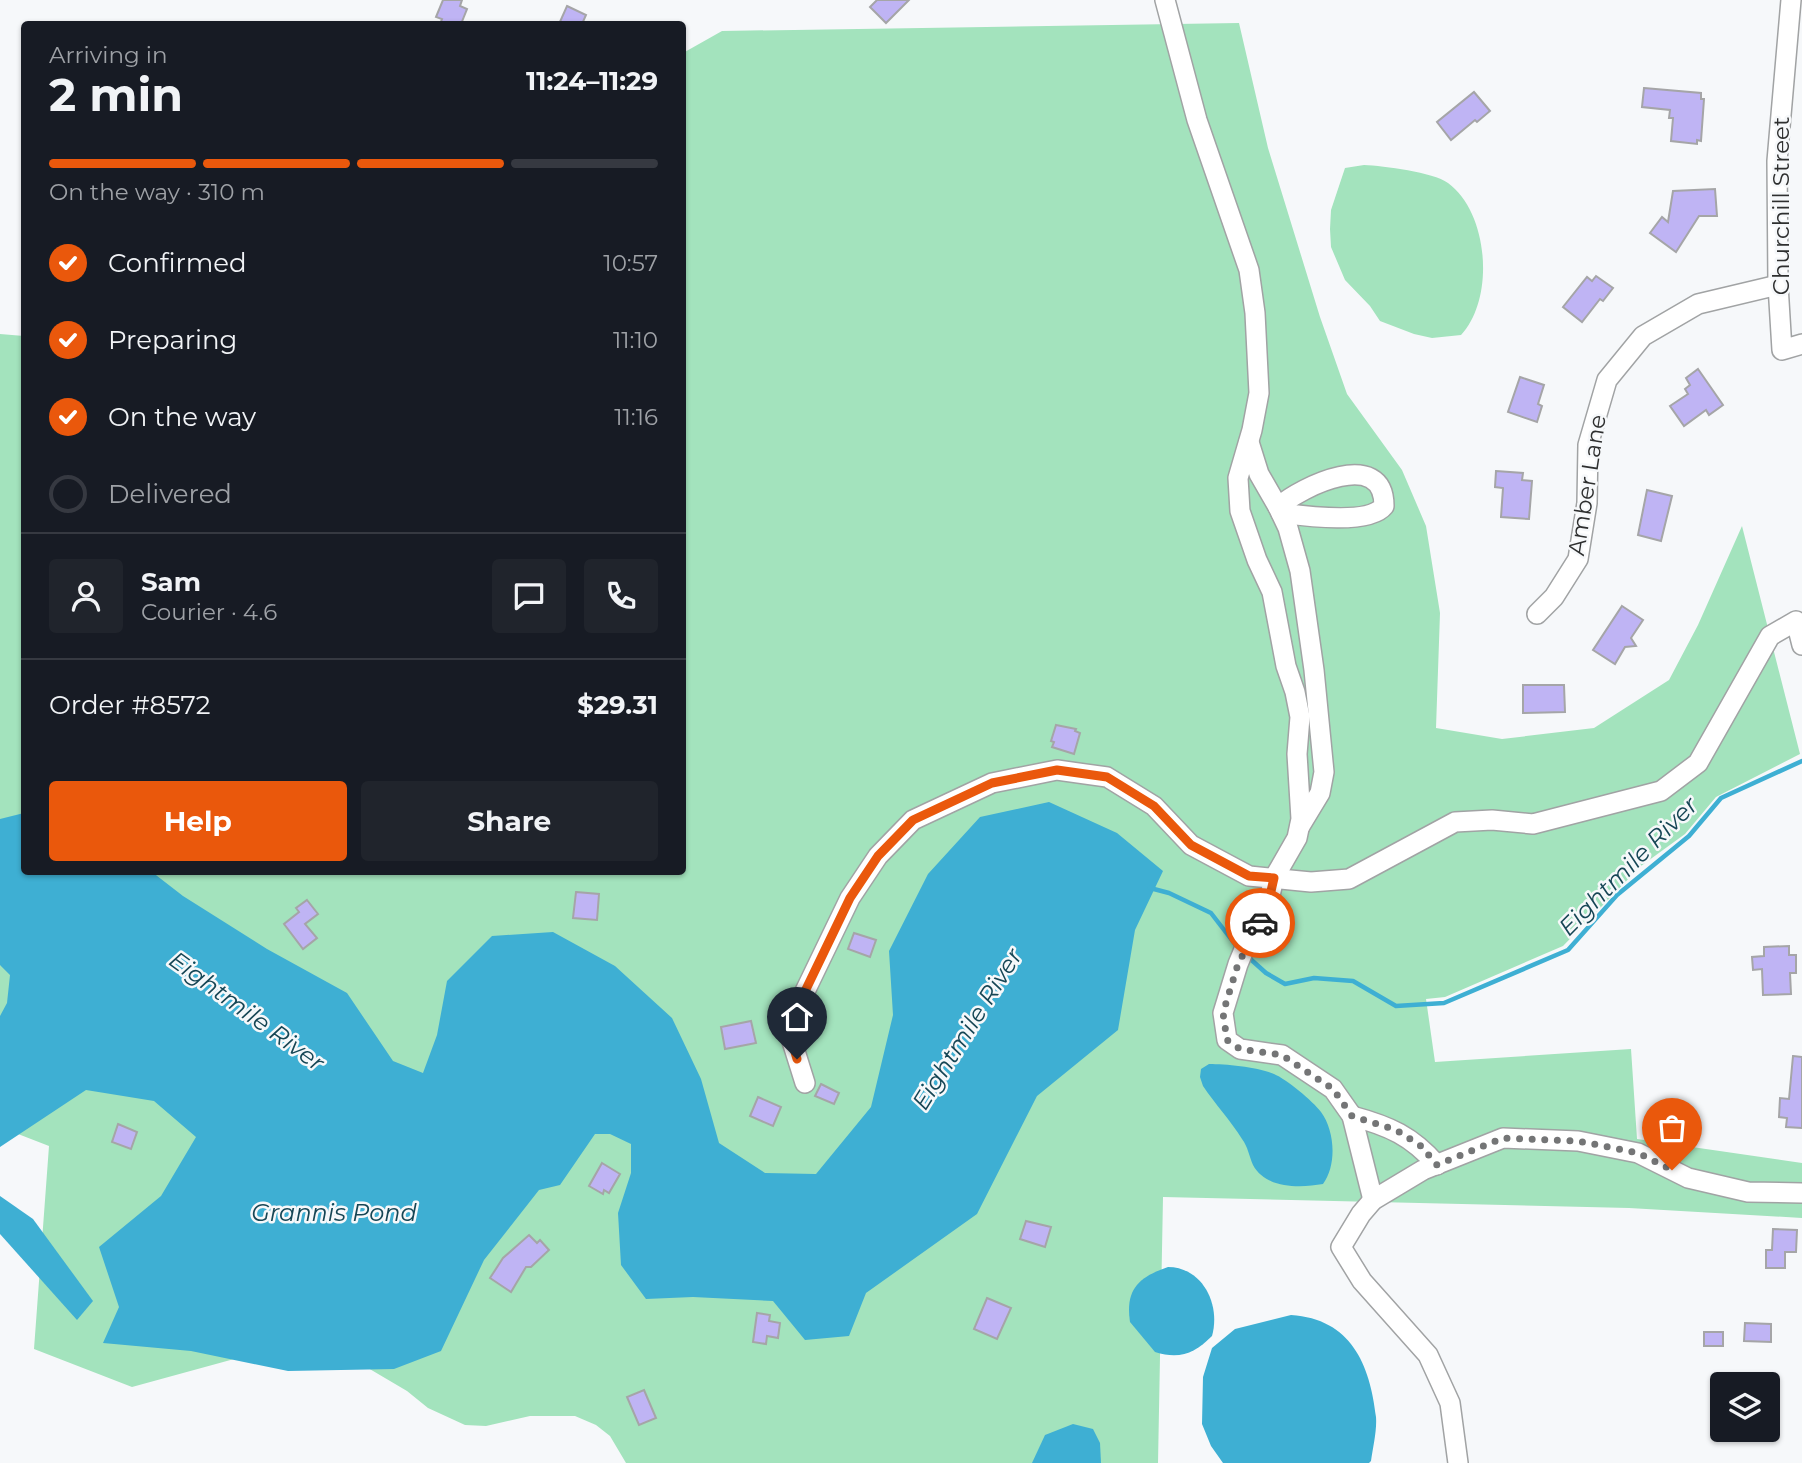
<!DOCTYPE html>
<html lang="en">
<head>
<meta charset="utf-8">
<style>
	body { margin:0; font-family:Montserrat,sans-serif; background:#20242c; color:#f1f3f6; height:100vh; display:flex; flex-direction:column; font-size:26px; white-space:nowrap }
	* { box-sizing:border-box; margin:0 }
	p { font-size:23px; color:#9ea1a6 }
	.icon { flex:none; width:38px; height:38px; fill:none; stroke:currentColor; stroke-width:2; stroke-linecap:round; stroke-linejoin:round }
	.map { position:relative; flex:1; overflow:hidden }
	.side { position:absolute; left:21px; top:21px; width:665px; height:854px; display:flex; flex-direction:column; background:#171b24; border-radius:7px; box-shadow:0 2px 5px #0004 }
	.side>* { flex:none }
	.tools { position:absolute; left:1710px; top:1372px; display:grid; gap:14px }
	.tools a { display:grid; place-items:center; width:70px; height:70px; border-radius:7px; background:#171b24; box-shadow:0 2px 5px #0004; font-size:35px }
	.pin { position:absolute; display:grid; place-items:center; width:60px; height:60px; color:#fff; margin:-72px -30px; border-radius:50% 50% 50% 0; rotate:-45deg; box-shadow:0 0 7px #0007 }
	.pin .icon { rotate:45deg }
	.courier { position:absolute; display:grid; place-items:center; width:70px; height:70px; margin:-35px; border:5px solid #ea580c; border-radius:50%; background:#fff; color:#222; box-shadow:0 2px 9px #0007 }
	.headline em { font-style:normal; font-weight:700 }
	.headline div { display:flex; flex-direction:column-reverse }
	.headline { display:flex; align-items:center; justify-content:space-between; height:119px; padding:0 28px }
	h1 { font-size:46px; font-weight:700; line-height:52px }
	.bar { display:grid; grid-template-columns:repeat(4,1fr); gap:10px 7px; align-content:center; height:84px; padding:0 28px }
	.bar i { height:9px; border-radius:5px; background:#363941 }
	.bar .current { background:#ea580c }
	.bar p { grid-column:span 4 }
	.line { display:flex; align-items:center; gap:18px; padding:0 28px; border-top:2px solid #363941 }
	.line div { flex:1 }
	.round { display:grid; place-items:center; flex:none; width:74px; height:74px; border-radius:7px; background:#20242c }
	ol { padding:0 28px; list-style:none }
	li { display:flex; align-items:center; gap:21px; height:77px }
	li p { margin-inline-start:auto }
	li .icon { padding:7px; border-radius:50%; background:#ea580c; color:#fff; stroke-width:4 }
	li:last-child { color:#9ea1a6 }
	li i { width:38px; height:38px; border:4px solid #363941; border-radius:50% }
	.cta { display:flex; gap:14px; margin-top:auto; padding:14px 28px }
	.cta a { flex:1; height:80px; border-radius:7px; background:#ea580c; color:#fff; font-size:28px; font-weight:700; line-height:80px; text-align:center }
	.cta a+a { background:#20242c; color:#f1f3f6 }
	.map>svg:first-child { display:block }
</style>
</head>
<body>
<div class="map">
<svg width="1802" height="1463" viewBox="0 0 1802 1463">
	<rect width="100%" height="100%" fill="#f6f8fa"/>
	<!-- green -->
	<g fill="#a3e3bd">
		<path d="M 1239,23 L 1268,148 L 1320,317 L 1347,394 L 1402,470 L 1426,526 L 1440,613 L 1436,728 L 1502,739 L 1594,728 L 1669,680 L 1698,625 L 1742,526 L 1800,754 L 1716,797 L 1685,834 L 1641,866 L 1563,946 L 1445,997 L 1426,999 L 1435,1062 L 1631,1049 L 1637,1139 L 1802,1163 L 1802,1218 L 1629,1208 L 1163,1197 L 1158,1463 L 626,1463 L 610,1436 L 596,1425 L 575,1416 L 530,1416 L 486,1426 L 465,1425 L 428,1408 L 407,1391 L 368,1368 L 274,1348 L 132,1387 L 34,1349 L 49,1146 L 0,1127 L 0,334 L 24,336 L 24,872 L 682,872 L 683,53 L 722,31 Z"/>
		<path d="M 1364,165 C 1384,166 1433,172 1448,183 C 1489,213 1495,299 1461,335 L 1432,338 L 1414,334 L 1380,321 L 1370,306 L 1345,280 L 1331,247 L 1330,229 L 1331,210 L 1345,168 Z"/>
	</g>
	<!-- water -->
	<g fill="#3eafd3">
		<path d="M 1049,802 L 1117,833 L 1163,871 L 1135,930 L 1118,1030 L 1037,1096 L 977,1214 L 866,1293 L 849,1336 L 805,1340 L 773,1301 L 693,1297 L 646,1299 L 621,1265 L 618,1213 L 631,1173 L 631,1144 L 610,1134 L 595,1134 L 560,1185 L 539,1190 L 484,1260 L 441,1351 L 394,1369 L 288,1371 L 191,1351 L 103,1343 L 119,1307 L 99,1247 L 161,1196 L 196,1137 L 154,1101 L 86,1090 L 0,1147 L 0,1016 L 7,1003 L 10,975 L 0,965 L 0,819 L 24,813 L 24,872 L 152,872 L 183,896 L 267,949 L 347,993 L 393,1061 L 423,1073 L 437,1035 L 447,981 L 492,936 L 553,932 L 615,966 L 672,1018 L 701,1079 L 719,1143 L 765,1173 L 816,1174 L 871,1107 L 893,1015 L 889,951 L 928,874 L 980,817 Z"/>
		<path d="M 1209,1064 C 1226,1064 1258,1067 1274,1074 C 1286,1079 1313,1101 1321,1112 C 1335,1131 1337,1165 1323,1184 C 1300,1188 1266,1189 1253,1165 C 1249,1156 1248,1147 1242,1139 C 1231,1121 1215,1104 1203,1086 L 1200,1077 L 1201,1069 Z"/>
		<path d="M 0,1196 L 33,1219 L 93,1301 L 77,1320 L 0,1234 Z"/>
		<path d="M 1168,1267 C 1202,1267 1221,1304 1212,1336 C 1195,1353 1180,1360 1155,1352 L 1130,1322 C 1125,1289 1139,1277 1168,1267 Z"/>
		<path d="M 1291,1315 C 1351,1319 1370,1364 1376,1417 C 1377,1431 1373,1447 1371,1461 L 1369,1463 L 1223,1463 L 1211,1446 L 1202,1424 L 1203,1377 L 1212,1348 L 1235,1329 Z"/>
		<path d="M 1073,1424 L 1093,1429 L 1100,1443 L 1101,1463 L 1032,1463 L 1045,1435 Z"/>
	</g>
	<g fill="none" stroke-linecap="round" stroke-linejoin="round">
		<!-- stream -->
		<g stroke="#3eafd3" stroke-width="4.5">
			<path d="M 1150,888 L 1169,893 L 1211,913 L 1238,948"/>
			<path d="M 1247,956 L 1266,973 L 1285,984 L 1314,978 L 1353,981 L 1396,1006 L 1444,1003 L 1568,950 L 1617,895 L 1689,836 L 1721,798 L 1802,761"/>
		</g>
	</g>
	<!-- building -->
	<g fill="#bfb4f4" stroke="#a5a5a7" stroke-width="2">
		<path d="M 443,0 L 462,0 L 460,6 L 467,9 L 461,24 L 440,24 L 442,19 L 436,17 Z"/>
		<path d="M 877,0 L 909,0 L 886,23 L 870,7 Z"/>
		<path d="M 567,6 L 586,15 L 582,24 L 559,24 Z"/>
		<path d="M 1644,88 L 1701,93 L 1701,99 L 1704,99 L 1701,141 L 1697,140 L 1697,144 L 1671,141 L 1673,118 L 1669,118 L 1670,110 L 1642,107 Z"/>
		<path d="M 1474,92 L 1490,111 L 1477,122 L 1475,120 L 1451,140 L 1437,122 Z"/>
		<path d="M 1715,189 L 1717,216 L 1699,216 L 1676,252 L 1650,233 L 1662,217 L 1668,222 L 1673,191 Z"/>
		<path d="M 1596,276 L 1613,288 L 1603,301 L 1600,299 L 1582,322 L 1563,307 L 1587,277 L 1592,281 Z"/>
		<path d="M 1698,369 L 1723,405 L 1709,415 L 1706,410 L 1684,426 L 1670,406 L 1688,394 L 1685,389 L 1690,385 L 1686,378 Z"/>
		<path d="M 1520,377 L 1544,385 L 1538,404 L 1542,406 L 1537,422 L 1508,412 Z"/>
		<path d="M 1496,471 L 1523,473 L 1522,480 L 1532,481 L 1529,519 L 1501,517 L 1503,488 L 1495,487 Z"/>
		<path d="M 1647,490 L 1672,496 L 1661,541 L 1638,535 Z"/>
		<path d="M 1622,606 L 1643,620 L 1631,638 L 1636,646 L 1625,647 L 1615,664 L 1593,650 Z"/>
		<path d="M 1523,685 L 1564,685 L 1565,712 L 1523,713 Z"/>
		<path d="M 1056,725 L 1076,729 L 1075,731 L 1080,733 L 1074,754 L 1052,747 L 1054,742 L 1051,741 Z"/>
		<path d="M 576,892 L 599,894 L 597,920 L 573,918 Z"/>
		<path d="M 307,900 L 318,914 L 305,924 L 317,938 L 303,949 L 284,924 L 299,912 L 296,908 Z"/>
		<path d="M 854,933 L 876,940 L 870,957 L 848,949 Z"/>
		<path d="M 1789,946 L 1789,955 L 1796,955 L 1796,973 L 1790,973 L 1791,994 L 1763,995 L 1762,969 L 1753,970 L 1752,957 L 1764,956 L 1764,947 Z"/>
		<path d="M 751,1021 L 756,1043 L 725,1049 L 721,1027 Z"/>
		<path d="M 1793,1056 L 1802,1057 L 1802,1128 L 1786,1127 L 1787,1118 L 1779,1117 L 1780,1098 L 1789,1099 Z"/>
		<path d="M 821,1084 L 839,1093 L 834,1104 L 815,1096 Z"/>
		<path d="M 758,1097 L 781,1107 L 773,1126 L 750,1116 Z"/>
		<path d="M 118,1124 L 137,1132 L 131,1149 L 112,1142 Z"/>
		<path d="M 602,1163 L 620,1174 L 609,1193 L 604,1190 L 603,1194 L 589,1186 Z"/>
		<path d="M 1026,1221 L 1051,1227 L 1045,1247 L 1020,1239 Z"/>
		<path d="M 1773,1229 L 1797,1230 L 1796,1252 L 1785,1252 L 1785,1268 L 1766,1268 L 1766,1250 L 1772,1250 Z"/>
		<path d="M 529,1235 L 537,1243 L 540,1240 L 549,1250 L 531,1267 L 526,1267 L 511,1292 L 490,1278 L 503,1258 Z"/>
		<path d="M 987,1298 L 1011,1308 L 997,1339 L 974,1329 Z"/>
		<path d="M 757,1313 L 770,1315 L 769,1321 L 780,1323 L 778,1338 L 767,1336 L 766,1344 L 753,1342 Z"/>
		<path d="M 1745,1323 L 1771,1324 L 1771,1342 L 1744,1341 Z"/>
		<rect x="1704" y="1332" width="19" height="14"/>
		<path d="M 644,1390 L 656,1418 L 639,1425 L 627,1397 Z"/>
	</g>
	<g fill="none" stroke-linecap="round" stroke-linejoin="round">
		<defs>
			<g id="minor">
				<path d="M 1165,0 L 1197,120 L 1249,270 L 1255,313 L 1259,393 L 1252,430 L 1238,478 L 1240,511 L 1257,560 L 1272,592 L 1286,666 L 1295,692 L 1300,717 L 1297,754 L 1301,819 L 1297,838 L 1274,878 L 1266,913 L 1248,940 L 1238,964 L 1223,1013 L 1227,1040 L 1240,1049 L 1282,1055 L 1333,1089 L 1352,1116 L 1373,1200"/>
				<path d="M 1791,0 L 1777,161 L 1778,285 L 1782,350 L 1802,344"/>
				<path d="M 1249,442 L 1259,474 L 1278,507 L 1288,528 L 1300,571 L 1314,670 L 1324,772 L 1320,793 L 1300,826"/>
				<path d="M 1278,507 C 1302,486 1384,447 1384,506 C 1369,525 1304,516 1281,513"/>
				<path d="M 1537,614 L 1554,597 L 1578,559 L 1587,503 L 1588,445 L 1607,380 L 1643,336 L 1698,304 L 1778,285"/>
				<path d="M 805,1083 L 790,1035 L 796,1010 L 850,898 L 878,856 L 913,820 L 992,783 L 1057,770 L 1107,777 L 1154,806 L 1191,845 L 1249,876 L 1311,882 L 1349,879 L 1455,822 L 1492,820 L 1533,824 L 1661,791 L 1698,763 L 1770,636 L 1796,621 L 1802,645"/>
				<path d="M 1352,1116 C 1389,1126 1412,1136 1437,1165"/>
				<path d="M 1458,1463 L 1450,1403 L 1428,1355 L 1362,1281 L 1341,1247 L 1361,1214 L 1373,1200 L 1423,1170 L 1503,1138 L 1578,1141 L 1638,1153 L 1688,1178 L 1748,1192 L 1802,1193"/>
			</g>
		</defs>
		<!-- minor casing -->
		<use href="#minor" stroke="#a1a3a4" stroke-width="22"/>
		<!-- minor -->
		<use href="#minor" stroke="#fff" stroke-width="19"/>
	</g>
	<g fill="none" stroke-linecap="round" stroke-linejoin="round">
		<!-- done -->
		<path stroke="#747576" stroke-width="7" stroke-dasharray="0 12.6" d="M 1260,923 L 1238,964 L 1223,1013 L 1227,1040 L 1240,1049 L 1282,1055 L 1333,1089 L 1352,1116 L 1396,1130 L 1421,1146 L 1437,1165 L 1503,1138 L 1578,1141 L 1638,1153 L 1672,1170"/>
		<!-- route -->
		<path stroke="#ea580c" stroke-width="9" d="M 797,1059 L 790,1035 L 796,1010 L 850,898 L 878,856 L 913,820 L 992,783 L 1057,770 L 1107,777 L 1154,806 L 1191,845 L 1249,876 L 1274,878 L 1266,913 L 1260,923"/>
	</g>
	<g text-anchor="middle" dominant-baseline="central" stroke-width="5" stroke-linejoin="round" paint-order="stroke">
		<!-- street labels -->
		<g font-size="23" fill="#2e2f2f" stroke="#f6f8fa">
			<text transform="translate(1781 206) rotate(-90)">Churchill Street</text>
			<text transform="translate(1587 485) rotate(-81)">Amber Lane</text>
		</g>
		<!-- water labels -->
		<g font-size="24" font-style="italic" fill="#164655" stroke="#f6f8fa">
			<text transform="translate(1628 866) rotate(-45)">Eightmile River</text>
			<text transform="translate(247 1011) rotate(36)">Eightmile River</text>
			<text transform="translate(967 1029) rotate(-58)">Eightmile River</text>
			<text x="334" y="1212">Grannis Pond</text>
		</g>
	</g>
</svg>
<div class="tools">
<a><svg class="icon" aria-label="layers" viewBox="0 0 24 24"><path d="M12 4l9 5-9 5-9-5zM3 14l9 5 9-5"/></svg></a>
</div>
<div class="pin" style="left:1672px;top:1170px;background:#ea580c"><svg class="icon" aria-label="bag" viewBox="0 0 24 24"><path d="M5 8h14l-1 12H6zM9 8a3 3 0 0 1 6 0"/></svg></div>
<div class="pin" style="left:797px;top:1059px;background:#1f2937"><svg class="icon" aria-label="home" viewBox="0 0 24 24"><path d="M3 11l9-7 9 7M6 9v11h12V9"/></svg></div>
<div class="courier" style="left:1260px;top:923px"><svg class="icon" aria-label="car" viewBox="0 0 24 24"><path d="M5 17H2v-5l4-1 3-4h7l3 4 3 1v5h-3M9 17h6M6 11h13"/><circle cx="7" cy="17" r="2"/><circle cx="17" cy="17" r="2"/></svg></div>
<section class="side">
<div class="headline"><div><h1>2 min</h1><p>Arriving in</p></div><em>11:24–11:29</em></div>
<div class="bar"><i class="current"></i><i class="current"></i><i class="current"></i><i></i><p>On the way · 310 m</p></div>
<ol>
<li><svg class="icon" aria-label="check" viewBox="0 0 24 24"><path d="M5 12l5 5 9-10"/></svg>Confirmed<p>10:57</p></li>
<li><svg class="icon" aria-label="check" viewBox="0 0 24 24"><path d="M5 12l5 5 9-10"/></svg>Preparing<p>11:10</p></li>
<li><svg class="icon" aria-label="check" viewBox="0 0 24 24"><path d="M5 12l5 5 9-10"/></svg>On the way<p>11:16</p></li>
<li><i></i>Delivered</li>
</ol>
<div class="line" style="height:126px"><a class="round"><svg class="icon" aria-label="person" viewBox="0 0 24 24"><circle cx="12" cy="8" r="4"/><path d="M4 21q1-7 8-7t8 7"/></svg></a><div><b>Sam</b><p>Courier · 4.6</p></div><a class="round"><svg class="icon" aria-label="chat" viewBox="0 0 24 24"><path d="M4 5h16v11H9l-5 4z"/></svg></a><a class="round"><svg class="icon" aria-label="phone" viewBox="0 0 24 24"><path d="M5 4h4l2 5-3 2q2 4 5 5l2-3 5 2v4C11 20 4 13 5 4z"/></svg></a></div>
<div class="line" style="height:91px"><div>Order #8572</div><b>$29.31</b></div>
<div class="cta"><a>Help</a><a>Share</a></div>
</section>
</div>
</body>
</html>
